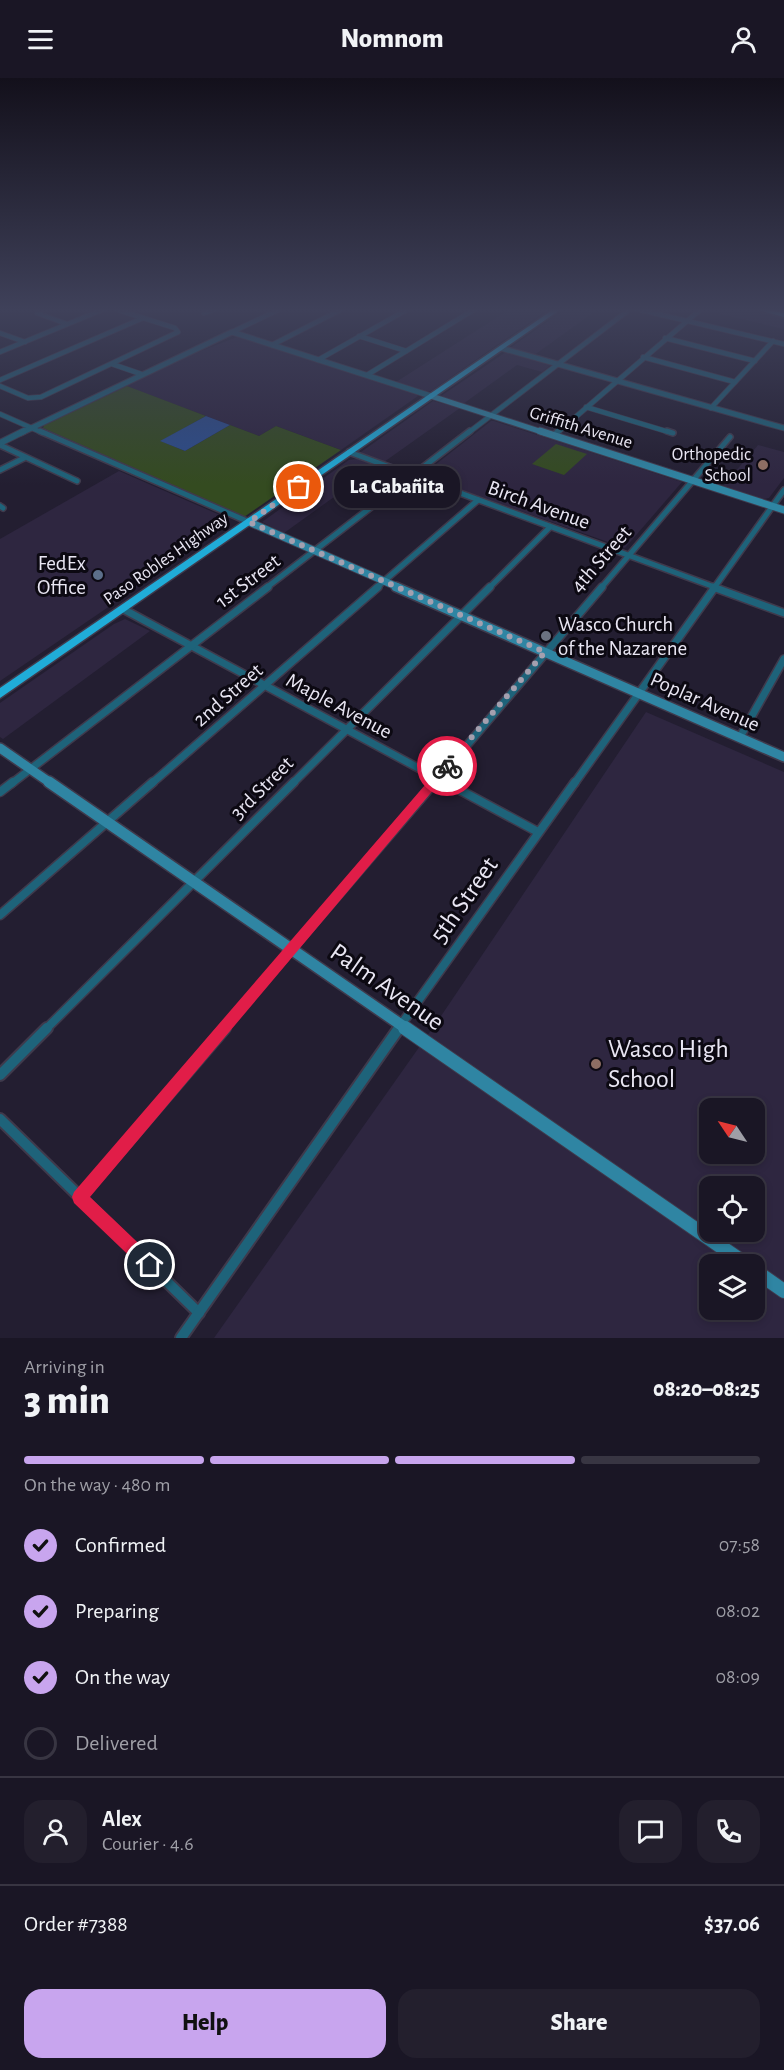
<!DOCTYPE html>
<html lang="en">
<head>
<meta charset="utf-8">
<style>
	body { margin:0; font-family:"Alegreya Sans",sans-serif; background:#231f2d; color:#f1f3f6; height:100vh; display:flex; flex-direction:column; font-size:22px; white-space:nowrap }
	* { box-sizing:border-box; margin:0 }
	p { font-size:20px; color:#9f9fa7 }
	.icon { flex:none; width:33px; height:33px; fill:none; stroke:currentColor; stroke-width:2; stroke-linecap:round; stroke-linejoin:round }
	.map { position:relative; height:1260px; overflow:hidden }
	.sheet { display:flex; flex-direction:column; background:#1a1625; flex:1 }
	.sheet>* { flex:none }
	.needle { width:39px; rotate:305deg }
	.controls { position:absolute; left:699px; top:1020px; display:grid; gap:12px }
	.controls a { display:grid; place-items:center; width:66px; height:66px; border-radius:12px; background:#1a1625; box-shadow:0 3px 9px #0003,0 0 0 2px #383542; font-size:30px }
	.pin { position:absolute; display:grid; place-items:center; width:51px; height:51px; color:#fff; margin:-26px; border:3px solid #fff; border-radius:50%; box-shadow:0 2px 6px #0007 }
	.courier { position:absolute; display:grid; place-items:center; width:60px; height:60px; margin:-30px; border:4px solid #e11d48; border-radius:50%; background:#fff; color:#222; box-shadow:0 2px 8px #0007 }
	.bubble { position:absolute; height:42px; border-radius:18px; background:#1a1625; box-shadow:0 3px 9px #0003,0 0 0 2px #383542; font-size:20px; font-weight:800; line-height:42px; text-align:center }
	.head em { font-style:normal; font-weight:800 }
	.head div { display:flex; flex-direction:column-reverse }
	.head { display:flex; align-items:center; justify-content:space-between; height:102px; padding:0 24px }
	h1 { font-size:39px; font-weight:800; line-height:45px }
	.bar { display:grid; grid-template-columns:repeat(4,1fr); gap:9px 6px; align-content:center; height:72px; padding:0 24px }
	.bar i { height:8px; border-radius:4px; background:#383542 }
	.bar .on { background:#c8a5ee }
	.bar p { grid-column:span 4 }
	.line { display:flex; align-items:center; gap:15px; padding:0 24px; border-top:2px solid #383542 }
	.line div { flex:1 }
	.round { display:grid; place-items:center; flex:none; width:63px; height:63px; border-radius:18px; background:#231f2d }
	ol { padding:0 24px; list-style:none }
	li { display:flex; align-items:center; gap:18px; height:66px }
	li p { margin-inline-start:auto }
	li .icon { padding:6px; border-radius:50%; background:#c8a5ee; color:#111; stroke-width:4 }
	li:last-child { color:#9f9fa7 }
	li i { width:33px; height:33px; border:3px solid #383542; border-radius:50% }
	.action { display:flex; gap:12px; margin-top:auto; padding:12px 24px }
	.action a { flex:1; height:69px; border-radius:18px; background:#c8a5ee; color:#111; font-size:24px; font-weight:800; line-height:69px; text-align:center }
	.action a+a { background:#231f2d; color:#f1f3f6 }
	header { display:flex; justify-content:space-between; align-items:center; height:78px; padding:0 24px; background:#1a1625; font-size:27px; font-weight:800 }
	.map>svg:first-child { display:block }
</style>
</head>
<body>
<header><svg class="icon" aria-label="menu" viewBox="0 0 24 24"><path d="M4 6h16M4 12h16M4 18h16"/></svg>Nomnom<svg class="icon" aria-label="person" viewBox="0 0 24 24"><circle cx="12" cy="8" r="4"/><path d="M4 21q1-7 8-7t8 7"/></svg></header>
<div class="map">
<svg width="784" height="1260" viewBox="0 0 784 1260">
	<rect width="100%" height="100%" fill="#231e31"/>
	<!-- built -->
	<g fill="#2e2640" fill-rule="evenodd">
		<path d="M 510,231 L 549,231 L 431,313 L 425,313 L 396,304 Z"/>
		<path d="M 565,231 L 598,231 L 533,278 L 510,270 Z"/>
		<path d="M 704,231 L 748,231 L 784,239 L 784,251 L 702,232 Z"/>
		<path d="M 237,259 L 415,315 L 418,318 L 341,372 L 276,348 L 259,358 L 126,308 L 193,276 Z"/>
		<path d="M 506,274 L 551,287 L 542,294 L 517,287 L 463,326 L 441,318 Z"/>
		<path d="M 433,323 L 460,330 L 384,384 L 362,376 L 361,374 Z"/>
		<path d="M 491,343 L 494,343 L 682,404 L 625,470 L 421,398 Z"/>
		<path d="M 758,367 L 784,374 L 784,400 L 769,420 L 764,421 L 723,408 Z"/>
		<path d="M 357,381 L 377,388 L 284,455 L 262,444 L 349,382 Z"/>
		<path d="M 119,393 L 229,441 L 230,446 L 0,603 L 0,461 Z"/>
		<path d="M 125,541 L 150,553 L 3,661 L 0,659 L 0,625 L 114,546 Z"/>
		<path d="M 646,634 L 784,694 L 784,1260 L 214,1260 L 439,941 ZM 710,1030 L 754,1030 L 754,1076 L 710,1076 ZM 710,1108 L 754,1108 L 754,1154 L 710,1154 ZM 710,1186 L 754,1186 L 754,1232 L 710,1232 Z"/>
	</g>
	<!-- green -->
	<g fill="#344b20">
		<path d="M 127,308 L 206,338 L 161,363 L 185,373 L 230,347 L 259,358 L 276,348 L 341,372 L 244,439 L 43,350 L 44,347 Z"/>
		<path d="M 556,366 L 587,376 L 564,397 L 532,386 Z"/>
	</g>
	<!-- water -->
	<path fill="#2c4d8b" d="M 206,338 L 230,347 L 185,373 L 160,363 Z"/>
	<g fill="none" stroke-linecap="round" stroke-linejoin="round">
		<defs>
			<g id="minor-far4">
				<path d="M 637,231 L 784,266"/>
				<path d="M 37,235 L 67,246"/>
				<path d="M 204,235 L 216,231"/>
				<path d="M 232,254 L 280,231"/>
				<path d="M 0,255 L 25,264"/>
				<path d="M 359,258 L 406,273"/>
				<path d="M 665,260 L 755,283"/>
				<path d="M 272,267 L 342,231"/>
				<path d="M 0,274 L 104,231"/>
				<path d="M 643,279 L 735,304"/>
				<path d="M 318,282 L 408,231"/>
				<path d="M 112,286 L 141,296"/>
				<path d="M 367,297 L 475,231"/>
				<path d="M 0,302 L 143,240"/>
				<path d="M 0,308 L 28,320 L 41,319 L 178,254 L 175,250 L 115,231"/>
				<path d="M 586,329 L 672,355"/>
				<path d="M 711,330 L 773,263"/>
				<path d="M 0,336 L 43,355"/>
				<path d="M 468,355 L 630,231"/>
				<path d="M 557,355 L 701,231"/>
			</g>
			<g id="minor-far3">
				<path d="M 40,353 L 249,444"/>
				<path d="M 667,353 L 673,355"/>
				<path d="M 554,357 L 558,353"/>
				<path d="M 0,367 L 77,403"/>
				<path d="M 349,374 L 717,510"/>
				<path d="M 0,392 L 24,380"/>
				<path d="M 0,428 L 3,430"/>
				<path d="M 266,510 L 470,353"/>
				<path d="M 376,510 L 478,422"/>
				<path d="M 489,510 L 550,449"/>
				<path d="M 601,510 L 730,359"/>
				<path d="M 714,510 L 784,412"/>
			</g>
			<g id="minor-far2">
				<path d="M 713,509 L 784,535"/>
				<path d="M 123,531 L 448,706"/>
				<path d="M 740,659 L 784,581"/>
				<path d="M 11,706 L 268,509"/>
				<path d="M 151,706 L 378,509"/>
				<path d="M 292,706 L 490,509"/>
				<path d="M 434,706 L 602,509"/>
				<path d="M 574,706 L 715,509"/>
			</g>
			<g id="minor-far1">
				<path d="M 445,704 L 538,754"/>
				<path d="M 0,714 L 13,704"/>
				<path d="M 0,837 L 153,704"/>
				<path d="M 46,951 L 294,704"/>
				<path d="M 223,951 L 435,704"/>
				<path d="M 398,951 L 575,704"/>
			</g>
			<g id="minor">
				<path d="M 0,997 L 47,950"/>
				<path d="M 0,1041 L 199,1235"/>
				<path d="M 80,1119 L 225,950"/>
				<path d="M 181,1260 L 399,950"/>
			</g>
			<g id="tertiary-far1">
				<path d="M 501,270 L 784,350"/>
				<path d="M 21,355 L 232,254 L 431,318"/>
			</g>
			<path id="tertiary" d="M 0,365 L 24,353"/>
			<path id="secondary-far4" d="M 431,318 L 545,355"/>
			<g id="secondary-far3">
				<path d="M 540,353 L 784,432"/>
				<path d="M 249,444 L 400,510"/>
			</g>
			<g id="secondary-far2">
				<path d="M 396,509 L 784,679"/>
				<path d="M 0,670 L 52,706"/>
			</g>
			<path id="secondary-far1" d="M 49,704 L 407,951"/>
			<g id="secondary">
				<path d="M 405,950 L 746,1186"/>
				<path d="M 754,1192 L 784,1213"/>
			</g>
			<path id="primary" d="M 755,231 L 764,231 L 784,235 L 784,239 Z"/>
			<path id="trunk" d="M 554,231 L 561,231 L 0,620 L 0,610 Z"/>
		</defs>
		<!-- minor-far4 casing -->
		<use href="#minor-far4" stroke="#3f3a4c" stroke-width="6"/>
		<!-- minor-far3 casing -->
		<use href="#minor-far3" stroke="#3f3a4c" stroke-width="8"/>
		<!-- minor-far2 casing -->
		<use href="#minor-far2" stroke="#3f3a4c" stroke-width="10"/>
		<!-- minor-far1 casing -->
		<use href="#minor-far1" stroke="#3f3a4c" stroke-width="11"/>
		<!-- minor casing -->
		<use href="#minor" stroke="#3f3a4c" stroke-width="14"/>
		<!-- tertiary-far1 casing -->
		<use href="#tertiary-far1" stroke="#3f3a4c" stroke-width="7"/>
		<!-- tertiary casing -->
		<use href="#tertiary" stroke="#3f3a4c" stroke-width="8"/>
		<!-- secondary-far4 casing -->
		<use href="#secondary-far4" stroke="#3f3a4c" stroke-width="7"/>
		<!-- secondary-far3 casing -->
		<use href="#secondary-far3" stroke="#3f3a4c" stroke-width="9"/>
		<!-- secondary-far2 casing -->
		<use href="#secondary-far2" stroke="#3f3a4c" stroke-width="12"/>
		<!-- secondary-far1 casing -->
		<use href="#secondary-far1" stroke="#3f3a4c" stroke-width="14"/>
		<!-- secondary casing -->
		<use href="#secondary" stroke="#3f3a4c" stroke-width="16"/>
		<!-- primary casing -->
		<use href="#primary" stroke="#3f3a4c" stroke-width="4"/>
		<!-- trunk casing -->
		<use href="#trunk" stroke="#3f3a4c" stroke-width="3"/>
		<!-- minor-far4 -->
		<use href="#minor-far4" stroke="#1e637a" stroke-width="4.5"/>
		<!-- minor-far3 -->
		<use href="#minor-far3" stroke="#1e637a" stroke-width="5"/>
		<!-- minor-far2 -->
		<use href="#minor-far2" stroke="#1e637a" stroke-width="7"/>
		<!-- minor-far1 -->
		<use href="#minor-far1" stroke="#1e637a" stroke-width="8"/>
		<!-- minor -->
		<use href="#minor" stroke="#1e637a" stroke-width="10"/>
		<!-- tertiary-far1 -->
		<use href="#tertiary-far1" stroke="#1e637a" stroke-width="5"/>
		<!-- tertiary -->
		<use href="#tertiary" stroke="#1e637a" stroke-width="6"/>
		<!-- secondary-far4 -->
		<use href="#secondary-far4" stroke="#2f85a3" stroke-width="5"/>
		<!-- secondary-far3 -->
		<use href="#secondary-far3" stroke="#2f85a3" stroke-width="7"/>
		<!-- secondary-far2 -->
		<use href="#secondary-far2" stroke="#2f85a3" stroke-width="9"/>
		<!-- secondary-far1 -->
		<use href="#secondary-far1" stroke="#2f85a3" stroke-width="11"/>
		<!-- secondary -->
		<use href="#secondary" stroke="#2f85a3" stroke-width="14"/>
		<!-- primary -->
		<use href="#primary" fill="#28a0c7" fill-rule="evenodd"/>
		<!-- trunk -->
		<use href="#trunk" fill="#20acd8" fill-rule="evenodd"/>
	</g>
	<!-- sky -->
	<linearGradient id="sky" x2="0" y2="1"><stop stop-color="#13101b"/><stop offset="0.57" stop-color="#3f415a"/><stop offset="1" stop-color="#3f415a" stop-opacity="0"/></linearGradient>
	<rect width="784" height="407" fill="url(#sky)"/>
	<!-- route -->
	<path fill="#e11d48" d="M 447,684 L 453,688 L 451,691 L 90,1119 L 155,1181 L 158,1187 L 155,1192 L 150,1195 L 144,1192 L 74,1125 L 72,1119 L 74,1114 L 444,685 Z"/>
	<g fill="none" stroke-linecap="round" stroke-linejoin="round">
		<!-- done -->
		<path stroke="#a4a0af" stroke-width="6" stroke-dasharray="0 10.8" d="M 299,409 L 249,444 L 545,574 L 447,688"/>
	</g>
	<!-- markers -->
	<g fill="#8d6e63" stroke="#0c0912" stroke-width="2">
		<circle cx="763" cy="387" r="6"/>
		<circle cx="596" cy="986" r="6"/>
	</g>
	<circle fill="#5c6f8a" stroke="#0c0912" stroke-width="2" cx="98" cy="497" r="6"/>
	<circle fill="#6b7280" stroke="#0c0912" stroke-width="2" cx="546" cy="558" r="6"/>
	<g text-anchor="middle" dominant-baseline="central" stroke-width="6" stroke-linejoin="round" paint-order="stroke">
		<!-- far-street labels -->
		<g font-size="18" fill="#e9e6f3" stroke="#0c0912">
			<text transform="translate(581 350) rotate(17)">Griffith Avenue</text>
			<text transform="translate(166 481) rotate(-35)">Paso Robles Highway</text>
		</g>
		<!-- far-poi labels -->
		<g font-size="18" fill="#e9e6f3" stroke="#0c0912" text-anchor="end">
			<text x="751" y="377">Orthopedic<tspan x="751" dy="21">School</tspan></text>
		</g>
		<!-- street labels -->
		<g font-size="21" fill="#e9e6f3" stroke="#0c0912">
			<text transform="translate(539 427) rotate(20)">Birch Avenue</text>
			<text transform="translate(601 481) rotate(-49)">4th Street</text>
			<text transform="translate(248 503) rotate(-37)">1st Street</text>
			<text transform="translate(228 617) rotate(-41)">2nd Street</text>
			<text transform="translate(705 624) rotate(24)">Poplar Avenue</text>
			<text transform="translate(339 628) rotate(28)">Maple Avenue</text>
			<text transform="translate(262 710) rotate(-45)">3rd Street</text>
		</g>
		<!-- poi labels -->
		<g font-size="21" fill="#e9e6f3" stroke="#0c0912" text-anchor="end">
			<text x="86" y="485">FedEx<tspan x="86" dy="24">Office</tspan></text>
			<text x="558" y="546" text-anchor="start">Wasco Church<tspan x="558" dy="24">of the Nazarene</tspan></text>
		</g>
		<!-- near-street labels -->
		<g font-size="26" fill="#e9e6f3" stroke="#0c0912">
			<text transform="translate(464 822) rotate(-55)">5th Street</text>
			<text transform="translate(387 909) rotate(35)">Palm Avenue</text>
		</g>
		<!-- near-poi labels -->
		<g font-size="26" fill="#e9e6f3" stroke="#0c0912" text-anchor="start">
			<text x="608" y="971">Wasco High<tspan x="608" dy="30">School</tspan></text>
		</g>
	</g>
</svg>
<div class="controls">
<a><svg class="needle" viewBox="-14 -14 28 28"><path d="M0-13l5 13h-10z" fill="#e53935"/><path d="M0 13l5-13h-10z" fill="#9f9fa7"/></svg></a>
<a><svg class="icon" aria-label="locate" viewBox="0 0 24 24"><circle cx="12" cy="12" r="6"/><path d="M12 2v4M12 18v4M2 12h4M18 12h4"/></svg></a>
<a><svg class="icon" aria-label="layers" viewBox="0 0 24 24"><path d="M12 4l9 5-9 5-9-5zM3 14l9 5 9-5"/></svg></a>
</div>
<div class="pin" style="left:299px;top:409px;background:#ea580c"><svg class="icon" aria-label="bag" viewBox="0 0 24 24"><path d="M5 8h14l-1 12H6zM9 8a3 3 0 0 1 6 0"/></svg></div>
<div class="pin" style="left:150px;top:1187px;background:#1f2937"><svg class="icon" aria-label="home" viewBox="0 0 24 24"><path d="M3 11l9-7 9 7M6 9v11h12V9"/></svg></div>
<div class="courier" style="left:447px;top:688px"><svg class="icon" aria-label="bike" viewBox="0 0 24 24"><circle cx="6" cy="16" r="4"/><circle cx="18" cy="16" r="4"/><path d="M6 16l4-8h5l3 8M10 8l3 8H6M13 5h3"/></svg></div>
<div class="bubble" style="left:334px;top:388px;width:126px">La Cabañita</div>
</div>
<section class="sheet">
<div class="head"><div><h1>3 min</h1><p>Arriving in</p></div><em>08:20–08:25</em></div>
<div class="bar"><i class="on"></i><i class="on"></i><i class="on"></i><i></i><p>On the way · 480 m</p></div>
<ol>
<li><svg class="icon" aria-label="check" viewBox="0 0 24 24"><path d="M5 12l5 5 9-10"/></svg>Confirmed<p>07:58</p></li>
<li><svg class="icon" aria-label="check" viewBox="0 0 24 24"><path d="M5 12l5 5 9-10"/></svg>Preparing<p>08:02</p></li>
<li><svg class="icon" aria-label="check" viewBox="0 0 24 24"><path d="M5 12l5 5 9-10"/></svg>On the way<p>08:09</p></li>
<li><i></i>Delivered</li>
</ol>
<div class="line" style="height:108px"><a class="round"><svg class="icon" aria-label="person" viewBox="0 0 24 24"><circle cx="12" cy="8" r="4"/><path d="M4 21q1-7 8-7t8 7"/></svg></a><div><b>Alex</b><p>Courier · 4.6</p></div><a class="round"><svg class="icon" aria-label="chat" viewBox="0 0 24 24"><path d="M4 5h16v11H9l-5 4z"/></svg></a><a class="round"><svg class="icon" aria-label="phone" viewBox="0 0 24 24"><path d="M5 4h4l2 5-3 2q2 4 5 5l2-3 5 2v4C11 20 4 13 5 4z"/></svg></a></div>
<div class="line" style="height:78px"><div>Order #7388</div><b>$37.06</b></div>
<div class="action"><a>Help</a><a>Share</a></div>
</section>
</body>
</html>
